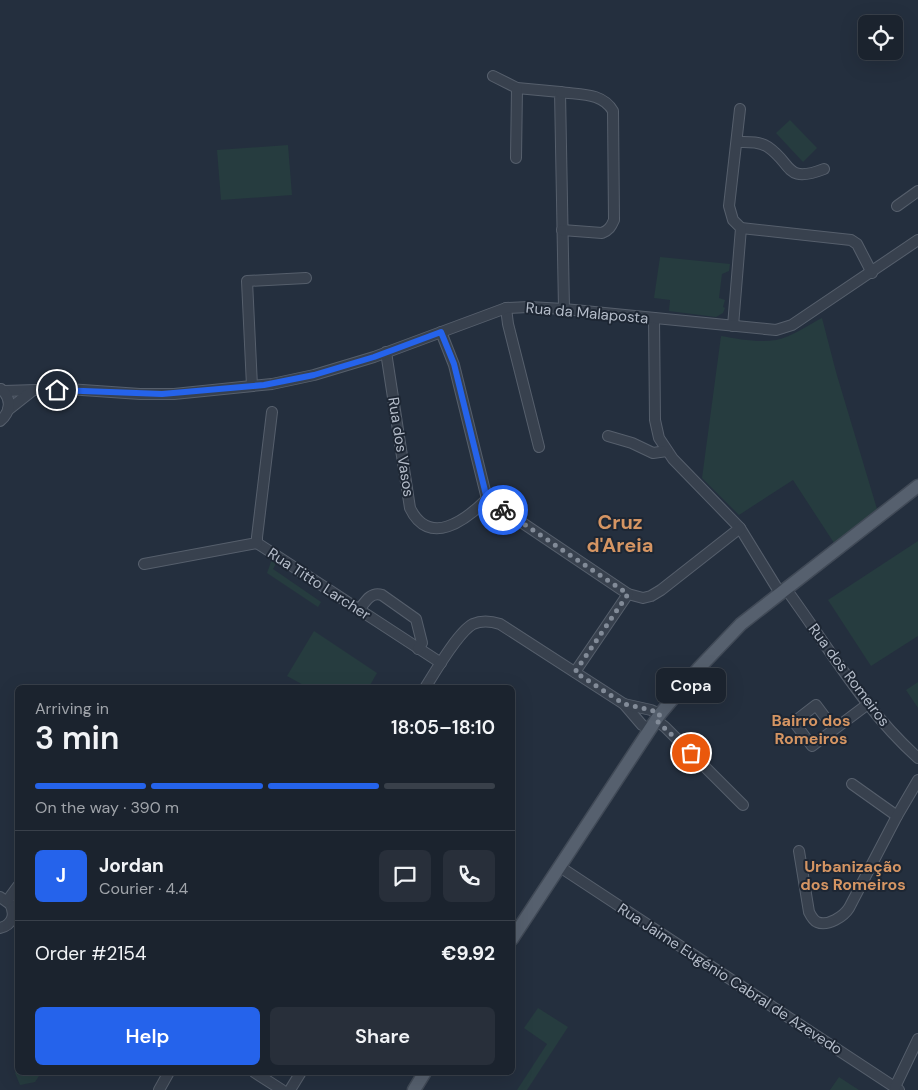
<!DOCTYPE html>
<html lang="en">
<head>
<meta charset="utf-8">
<style>
	body { margin:0; font-family:"DM Sans",sans-serif; background:#282f3a; color:#f1f3f6; height:100vh; display:flex; flex-direction:column; font-size:19px; white-space:nowrap }
	* { box-sizing:border-box; margin:0 }
	p { font-size:16px; color:#a0a4aa }
	.icon { flex:none; width:28px; height:28px; fill:none; stroke:currentColor; stroke-width:2; stroke-linecap:round; stroke-linejoin:round }
	.map { position:relative; flex:1; overflow:hidden }
	.panel { position:absolute; left:15px; top:685px; width:500px; height:390px; display:flex; flex-direction:column; background:#1b232e; border-radius:8px; box-shadow:0 5px 20px #0002,0 0 0 1px #39404a }
	.panel>* { flex:none }
	.fabs { position:absolute; left:858px; top:15px; display:grid; gap:10px }
	.fabs a { display:grid; place-items:center; width:45px; height:45px; border-radius:8px; background:#1b232e; box-shadow:0 5px 20px #0002,0 0 0 1px #39404a; font-size:25px }
	.pin { position:absolute; display:grid; place-items:center; width:42px; height:42px; color:#fff; margin:-21px; border:2px solid #fff; border-radius:50%; box-shadow:0 1px 5px #0007 }
	.courier { position:absolute; display:grid; place-items:center; width:50px; height:50px; margin:-25px; border:4px solid #2563eb; border-radius:50%; background:#fff; color:#222; box-shadow:0 1px 6px #0007 }
	.bubble { position:absolute; height:35px; border-radius:8px; background:#1b232e; box-shadow:0 5px 20px #0002,0 0 0 1px #39404a; font-size:16px; font-weight:600; line-height:35px; text-align:center }
	.summary em { font-style:normal; font-weight:600 }
	.summary div { display:flex; flex-direction:column-reverse }
	.summary { display:flex; align-items:center; justify-content:space-between; height:85px; padding:0 20px }
	h1 { font-size:32px; font-weight:600; line-height:38px }
	.bar { display:grid; grid-template-columns:repeat(4,1fr); gap:8px 5px; align-content:center; height:60px; padding:0 20px }
	.bar i { height:6px; border-radius:4px; background:#39404a }
	.bar .active { background:#2563eb }
	.bar p { grid-column:span 4 }
	.line { display:flex; align-items:center; gap:12px; padding:0 20px; border-top:1px solid #39404a }
	.line div { flex:1 }
	.round { display:grid; place-items:center; flex:none; width:52px; height:52px; border-radius:8px; background:#282f3a }
	.primary-button { display:flex; gap:10px; margin-top:auto; padding:10px 20px }
	.primary-button a { flex:1; height:58px; border-radius:8px; background:#2563eb; color:#fff; font-size:20px; font-weight:600; line-height:58px; text-align:center }
	.primary-button a+a { background:#282f3a; color:#f1f3f6 }
	.map>svg:first-child { display:block }
</style>
</head>
<body>
<div class="map">
<svg width="918" height="1090" viewBox="0 0 918 1090">
	<rect width="100%" height="100%" fill="#242f3e"/>
	<!-- green -->
	<g fill="#263c3f">
		<path d="M 790,120 L 817,148 L 803,162 L 776,133 Z"/>
		<path d="M 288,145 L 292,195 L 221,200 L 217,150 Z"/>
		<path d="M 660,257 L 730,264 L 729,271 L 722,274 L 719,298 L 725,300 L 723,307 L 725,308 L 723,313 L 716,317 L 669,311 L 670,300 L 654,298 Z"/>
		<path d="M 822,318 L 836,372 L 877,509 L 834,543 L 793,480 L 739,515 L 702,478 L 721,336 C 738,339 759,343 776,340 C 792,337 808,325 822,318 Z"/>
		<path d="M 918,541 L 918,636 L 871,666 L 828,600 Z"/>
		<path d="M 272,559 L 277,562 L 273,569 L 321,602 L 318,607 L 267,573 Z"/>
		<path d="M 314,631 L 377,673 L 369,687 L 307,687 L 287,676 Z"/>
		<path d="M 918,682 L 918,708 L 906,690 Z"/>
		<path d="M 538,1008 L 568,1027 L 527,1090 L 517,1090 L 547,1044 L 524,1028 Z"/>
		<path d="M 17,1069 L 18,1072 L 41,1073 L 35,1082 L 20,1085 L 15,1073 Z"/>
		<path d="M 839,1077 L 859,1090 L 830,1090 Z"/>
	</g>
	<g fill="none" stroke-linecap="round" stroke-linejoin="round">
		<defs>
			<g id="minor">
				<path d="M 493,76 L 517,88 L 560,92 L 564,309"/>
				<path d="M 560,92 C 579,95 602,92 613,111 L 614,220 C 611,227 609,230 602,233 L 562,230"/>
				<path d="M 737,142 C 747,142 759,141 768,147 C 793,164 785,184 824,169"/>
				<path d="M 516,158 L 517,88"/>
				<path d="M 897,206 L 918,191"/>
				<path d="M 741,228 L 851,240 L 857,244 L 872,273"/>
				<path d="M 506,308 L 508,324 L 539,447"/>
				<path d="M 654,318 L 655,420 L 659,438 L 673,459 L 740,528 L 780,593"/>
				<path d="M 733,326 L 741,228 L 733,220 L 729,206 L 740,109"/>
				<path d="M 441,332 L 454,365 L 487,499 L 628,594 L 643,598 L 651,596 L 661,590 L 740,528"/>
				<path d="M 386,352 L 410,508 C 429,548 466,520 487,499"/>
				<path d="M 252,386 L 247,281 L 306,278"/>
				<path d="M 4,391 L 68,389 L 140,394 L 174,394 L 272,384 L 314,375 L 374,357 L 506,308 L 529,307 L 564,309 L 776,330 L 792,325 L 918,240"/>
				<path d="M 8,410 L 32,391"/>
				<path d="M 272,412 L 257,537 L 257,543 L 441,663"/>
				<path d="M 0,421 C 11,412 12,398 1,389"/>
				<path d="M 608,436 L 632,443 L 653,453 L 667,451"/>
				<path d="M 144,564 L 257,543"/>
				<path d="M 786,589 C 828,646 864,710 918,758"/>
				<path d="M 359,610 C 365,602 371,591 382,595 L 416,619 L 422,643 L 418,649"/>
				<path d="M 575,672 L 628,594"/>
				<path d="M 425,688 C 435,672 458,632 473,624 C 482,620 491,621 500,624 L 624,704 L 642,725 L 650,729"/>
				<path d="M 624,704 L 651,710 L 660,714"/>
				<path d="M 656,720 L 665,727 L 743,805"/>
				<path d="M 834,729 L 816,705 L 794,722 L 812,746 L 868,704"/>
				<path d="M 852,784 L 897,816"/>
				<path d="M 799,851 L 809,912 C 811,916 813,920 817,922 C 828,927 844,916 849,908 L 897,816 L 918,780"/>
				<path d="M 560,867 L 899,1090"/>
				<path d="M 0,897 L 10,904 C 16,915 12,925 0,928"/>
				<path d="M 7,901 L 18,886"/>
				<path d="M 254,1072 L 282,1090"/>
				<path d="M 895,1087 L 918,1039"/>
				<path d="M 159,1090 L 169,1072"/>
				<path d="M 290,1090 L 301,1072"/>
			</g>
			<g id="major">
				<path d="M 512,939 L 660,714 L 698,669 L 741,624 L 918,486"/>
				<path d="M 414,1090 L 425,1072"/>
			</g>
		</defs>
		<!-- minor casing -->
		<use href="#minor" stroke="#565f6c" stroke-width="12"/>
		<!-- major casing -->
		<use href="#major" stroke="#414a57" stroke-width="15"/>
		<!-- minor -->
		<use href="#minor" stroke="#38414e" stroke-width="10"/>
		<!-- major -->
		<use href="#major" stroke="#56606e" stroke-width="12"/>
	</g>
	<g fill="none" stroke-linecap="round" stroke-linejoin="round">
		<!-- done -->
		<path stroke="#828b98" stroke-width="5" stroke-dasharray="0 9" d="M 503,510 L 628,594 L 575,672 L 624,704 L 651,710 L 660,714 L 656,720 L 691,753"/>
		<!-- route -->
		<path stroke="#2563eb" stroke-width="6" d="M 57,390 L 162,394 L 264,385 L 314,375 L 374,357 L 441,332 L 454,364 L 487,499 L 503,510"/>
	</g>
	<g text-anchor="middle" dominant-baseline="central" stroke-width="4" stroke-linejoin="round" paint-order="stroke">
		<!-- street labels -->
		<g font-size="15" fill="#b4bcc9" stroke="#1d2633">
			<text transform="translate(587 313) rotate(5)">Rua da Malaposta</text>
			<text transform="translate(401 447) rotate(81)">Rua dos Vasos</text>
			<text transform="translate(319 584) rotate(33)">Rua Titto Larcher</text>
			<text transform="translate(849 675) rotate(53)">Rua dos Romeiros</text>
			<text transform="translate(730 979) rotate(33)">Rua Jaime Eugénio Cabral de Azevedo</text>
		</g>
		<!-- neighbourhood labels -->
		<g font-size="16" font-weight="bold" fill="#d59563" stroke="#1d2633">
			<text x="811" y="720">Bairro dos<tspan x="811" dy="18">Romeiros</tspan></text>
			<text x="853" y="866">Urbanização<tspan x="853" dy="18">dos Romeiros</tspan></text>
		</g>
		<!-- district labels -->
		<g font-size="20" font-weight="bold" fill="#d59563" stroke="#1d2633">
			<text x="620" y="522">Cruz<tspan x="620" dy="23">d'Areia</tspan></text>
		</g>
	</g>
</svg>
<div class="fabs">
<a><svg class="icon" aria-label="locate" viewBox="0 0 24 24"><circle cx="12" cy="12" r="6"/><path d="M12 2v4M12 18v4M2 12h4M18 12h4"/></svg></a>
</div>
<div class="pin" style="left:691px;top:753px;background:#ea580c"><svg class="icon" aria-label="bag" viewBox="0 0 24 24"><path d="M5 8h14l-1 12H6zM9 8a3 3 0 0 1 6 0"/></svg></div>
<div class="pin" style="left:57px;top:390px;background:#1f2937"><svg class="icon" aria-label="home" viewBox="0 0 24 24"><path d="M3 11l9-7 9 7M6 9v11h12V9"/></svg></div>
<div class="courier" style="left:503px;top:510px"><svg class="icon" aria-label="bike" viewBox="0 0 24 24"><circle cx="6" cy="16" r="4"/><circle cx="18" cy="16" r="4"/><path d="M6 16l4-8h5l3 8M10 8l3 8H6M13 5h3"/></svg></div>
<div class="bubble" style="left:656px;top:668px;width:70px">Copa</div>
<section class="panel">
<div class="summary"><div><h1>3 min</h1><p>Arriving in</p></div><em>18:05–18:10</em></div>
<div class="bar"><i class="active"></i><i class="active"></i><i class="active"></i><i></i><p>On the way · 390 m</p></div>
<div class="line" style="height:90px"><b class="round" style="background:#2563eb;color:#fff">J</b><div><b>Jordan</b><p>Courier · 4.4</p></div><a class="round"><svg class="icon" aria-label="chat" viewBox="0 0 24 24"><path d="M4 5h16v11H9l-5 4z"/></svg></a><a class="round"><svg class="icon" aria-label="phone" viewBox="0 0 24 24"><path d="M5 4h4l2 5-3 2q2 4 5 5l2-3 5 2v4C11 20 4 13 5 4z"/></svg></a></div>
<div class="line" style="height:65px"><div>Order #2154</div><b>€9.92</b></div>
<div class="primary-button"><a>Help</a><a>Share</a></div>
</section>
</div>
</body>
</html>
